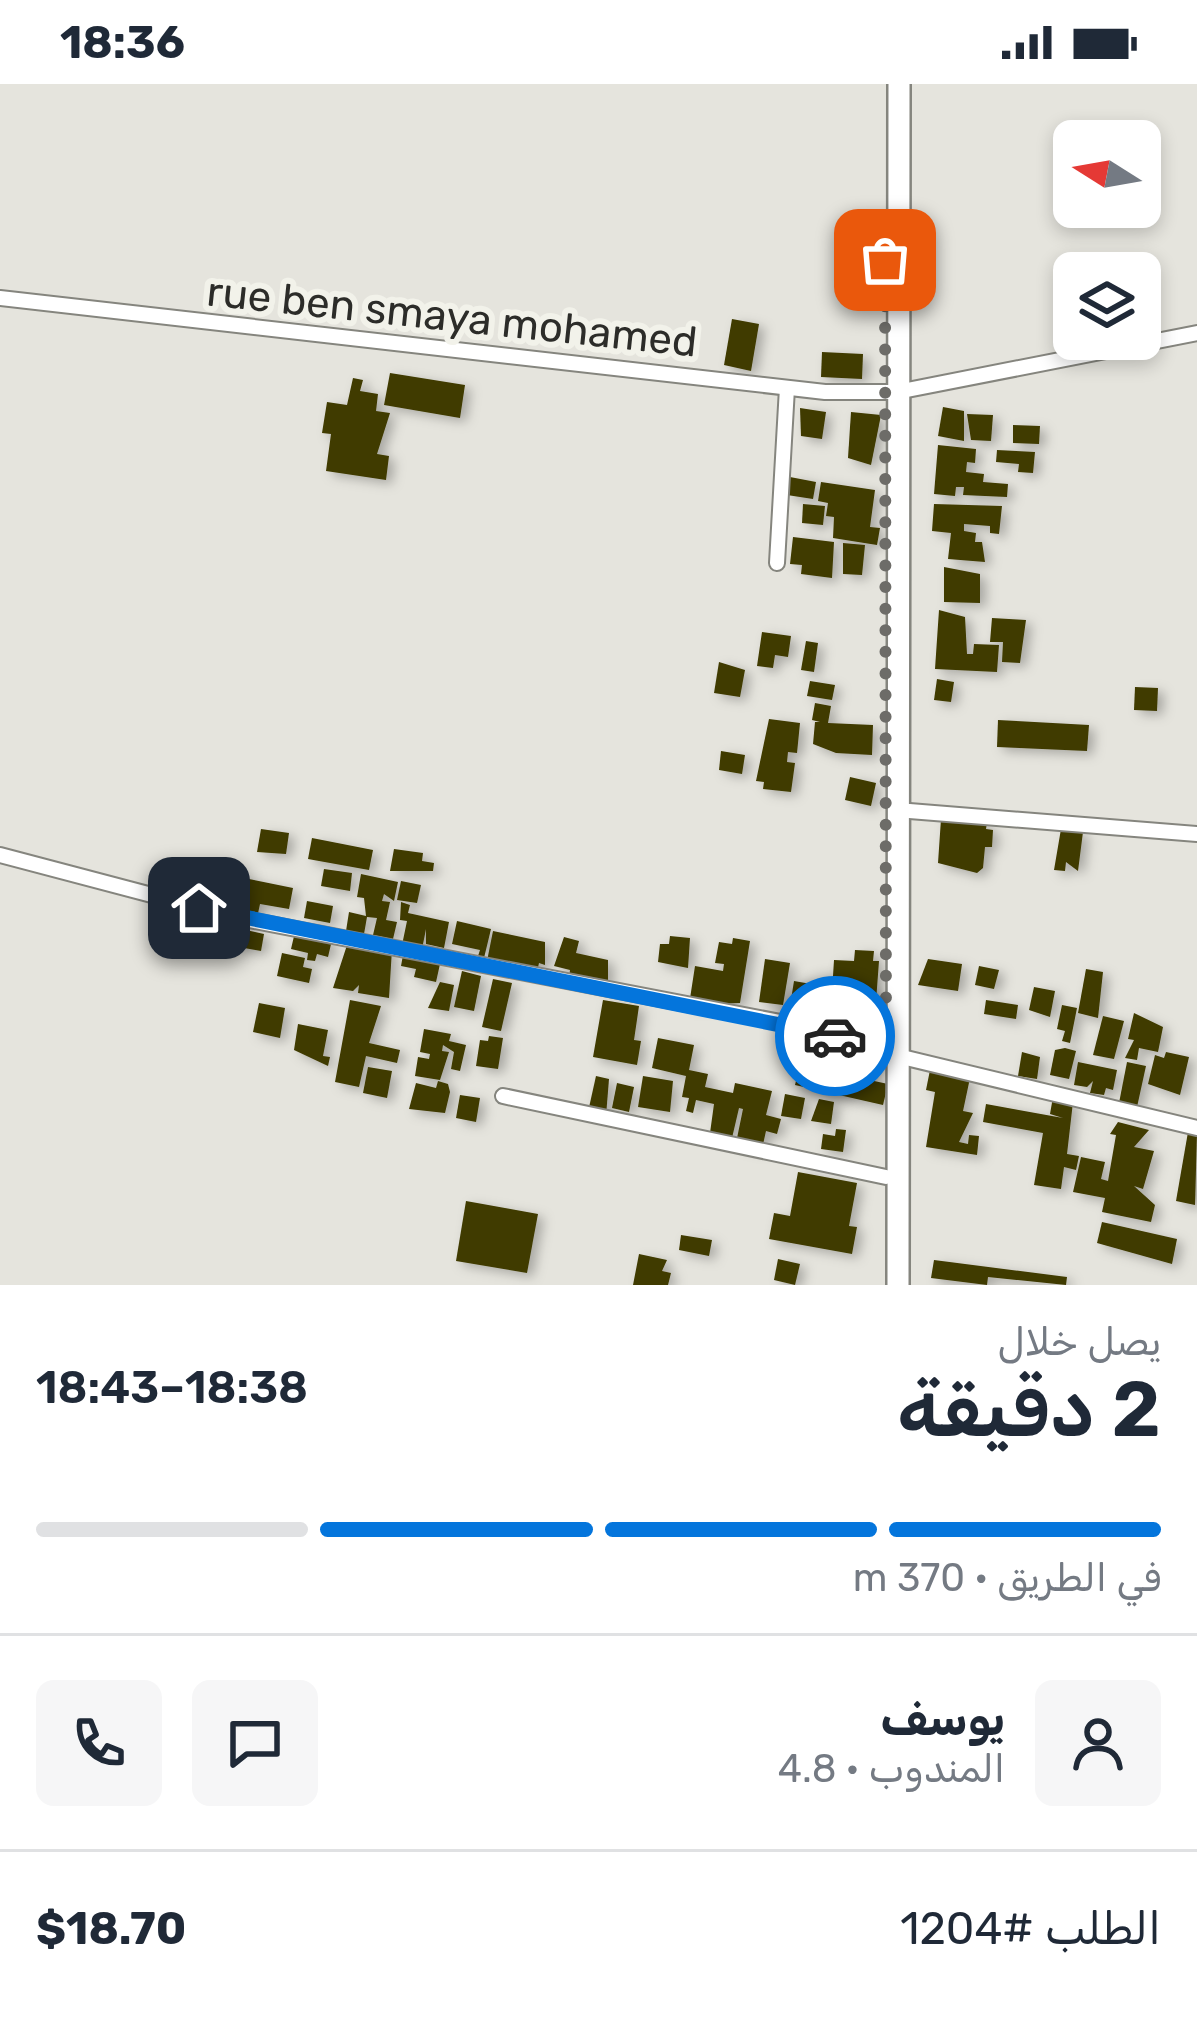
<!DOCTYPE html>
<html lang="ar">
<head>
<meta charset="utf-8">
<style>
	body { margin:0; font-family:Rubik,Vazirmatn,sans-serif; background:#f6f6f7; color:#1f2937; direction:rtl; height:100vh; display:flex; flex-direction:column; font-size:45px; white-space:nowrap }
	* { box-sizing:border-box; margin:0 }
	p { font-size:39px; color:#747a83 }
	.icon { flex:none; width:66px; height:66px; fill:none; stroke:currentColor; stroke-width:2; stroke-linecap:round; stroke-linejoin:round }
	.map { position:relative; height:1201px; overflow:hidden; direction:ltr }
	.side { display:flex; flex-direction:column; background:#fff; flex:1 }
	.side>* { flex:none }
	.needle { width:78px; rotate:281deg }
	.tools { position:absolute; left:1053px; top:36px; display:grid; gap:24px }
	.tools a { display:grid; place-items:center; width:108px; height:108px; border-radius:18px; background:#fff; box-shadow:0 6px 18px #0003; font-size:60px }
	.pin { position:absolute; display:grid; place-items:center; width:102px; height:102px; color:#fff; margin:-51px; border-radius:24px; box-shadow:0 6px 18px #0006 }
	.courier { position:absolute; display:grid; place-items:center; width:120px; height:120px; margin:-60px; border:9px solid #0475dc; border-radius:50%; background:#fff; color:#222; box-shadow:0 3px 15px #0007 }
	.overview em { font-style:normal; font-weight:600 }
	.overview div { display:flex; flex-direction:column-reverse }
	.overview { display:flex; align-items:center; justify-content:space-between; height:204px; padding:0 36px }
	h1 { font-size:78px; font-weight:600; line-height:90px }
	.bar { display:grid; grid-template-columns:repeat(4,1fr); gap:18px 12px; align-content:center; height:144px; padding:0 36px }
	.bar i { height:15px; border-radius:9px; background:#e0e1e3 }
	.bar .current { background:#0475dc }
	.bar p { grid-column:span 4 }
	.line { display:flex; align-items:center; gap:30px; padding:0 36px; border-top:3px solid #e0e1e3 }
	.line div { flex:1 }
	.round { display:grid; place-items:center; flex:none; width:126px; height:126px; border-radius:18px; background:#f6f6f7 }
	.status { display:flex; justify-content:space-between; align-items:center; height:84px; padding:0 60px; background:#fff; direction:ltr }
	.status svg { height:33px; fill:currentColor }
	.map>svg:first-child { display:block }
</style>
</head>
<body>
<div class="status"><b>18:36</b><svg viewBox="0 0 49 12"><path d="M0 12V9h3v3zM5 12V6h3v6zM10 12V3h3v9zM15 12V0h3v12zM26 1h20v11H26zM47 4h2v5h-2z"/></svg></div>
<div class="map">
<svg width="1197" height="1201" viewBox="0 0 1197 1201">
	<defs>
		<filter id="shadow"><feDropShadow dx="6" dy="4" stdDeviation="6" flood-color="#0004"/></filter>
	</defs>
	<rect width="100%" height="100%" fill="#e5e4dd"/>
	<!-- building -->
	<g fill="#3f3a00" filter="url(#shadow)">
		<path d="M 732,235 L 759,240 L 751,287 L 724,281 Z"/>
		<path d="M 822,268 L 863,270 L 862,295 L 821,293 Z"/>
		<path d="M 390,289 L 465,301 L 460,334 L 384,321 Z"/>
		<path d="M 353,294 L 363,296 L 360,307 L 378,310 L 376,327 L 390,329 L 377,370 L 389,372 L 386,396 L 326,387 L 331,350 L 322,349 L 327,318 L 347,321 Z"/>
		<path d="M 943,323 L 964,327 L 964,357 L 938,352 Z"/>
		<path d="M 800,324 L 826,328 L 822,355 L 801,352 Z"/>
		<path d="M 851,328 L 881,331 L 871,381 L 848,374 Z"/>
		<path d="M 967,330 L 993,331 L 991,357 L 971,356 Z"/>
		<path d="M 1013,341 L 1040,342 L 1039,360 L 1013,359 Z"/>
		<path d="M 938,361 L 976,365 L 975,379 L 967,378 L 966,388 L 984,390 L 983,398 L 1008,400 L 1007,413 L 963,411 L 964,403 L 956,403 L 955,412 L 934,410 Z"/>
		<path d="M 997,366 L 1035,368 L 1033,389 L 1018,388 L 1019,380 L 996,378 Z"/>
		<path d="M 790,393 L 816,398 L 813,415 L 787,411 Z"/>
		<path d="M 821,398 L 875,406 L 870,443 L 880,444 L 877,461 L 833,454 L 834,433 L 826,432 L 828,419 L 818,417 Z"/>
		<path d="M 803,420 L 825,422 L 823,441 L 802,439 Z"/>
		<path d="M 934,420 L 1002,422 L 999,450 L 990,449 L 990,442 L 964,440 L 964,447 L 976,449 L 975,458 L 982,458 L 985,478 L 948,475 L 951,449 L 932,447 Z"/>
		<path d="M 793,453 L 834,458 L 832,494 L 801,490 L 802,481 L 790,480 Z"/>
		<path d="M 843,459 L 865,461 L 862,491 L 843,490 Z"/>
		<path d="M 944,483 L 980,490 L 980,519 L 944,518 Z"/>
		<path d="M 939,526 L 965,533 L 967,570 L 973,570 L 974,560 L 999,561 L 997,588 L 935,585 Z"/>
		<path d="M 992,534 L 1026,536 L 1020,579 L 1002,578 L 1003,558 L 990,558 Z"/>
		<path d="M 762,548 L 791,552 L 788,573 L 775,571 L 773,584 L 757,582 Z"/>
		<path d="M 806,557 L 818,559 L 814,588 L 801,586 Z"/>
		<path d="M 719,578 L 745,586 L 740,613 L 714,609 Z"/>
		<path d="M 937,595 L 954,598 L 951,618 L 934,616 Z"/>
		<path d="M 810,597 L 835,601 L 832,616 L 807,612 Z"/>
		<path d="M 1135,603 L 1158,604 L 1157,627 L 1134,626 Z"/>
		<path d="M 815,619 L 831,622 L 828,639 L 873,641 L 872,671 L 836,669 L 813,660 L 815,638 L 820,638 L 812,636 Z"/>
		<path d="M 769,635 L 800,639 L 797,669 L 788,668 L 787,678 L 795,679 L 791,708 L 763,705 L 764,698 L 756,697 Z"/>
		<path d="M 998,636 L 1089,641 L 1087,667 L 997,663 Z"/>
		<path d="M 721,667 L 745,671 L 742,690 L 719,686 Z"/>
		<path d="M 850,693 L 876,699 L 871,722 L 845,716 Z"/>
		<path d="M 941,735 L 987,739 L 986,745 L 993,746 L 992,763 L 985,763 L 983,784 L 977,789 L 938,779 Z"/>
		<path d="M 261,745 L 289,749 L 286,770 L 257,768 Z"/>
		<path d="M 1061,745 L 1083,748 L 1078,787 L 1066,778 L 1065,787 L 1054,786 Z"/>
		<path d="M 312,754 L 373,766 L 369,786 L 308,775 Z"/>
		<path d="M 394,765 L 423,769 L 422,777 L 434,779 L 433,787 L 390,787 Z"/>
		<path d="M 324,785 L 352,789 L 350,807 L 321,802 Z"/>
		<path d="M 361,790 L 398,798 L 394,817 L 384,810 L 382,817 L 390,818 L 386,836 L 397,838 L 393,855 L 373,851 L 377,834 L 367,833 L 364,850 L 346,847 L 349,828 L 366,832 L 364,814 L 357,813 Z"/>
		<path d="M 239,793 L 293,804 L 289,825 L 260,820 L 257,834 L 237,830 Z"/>
		<path d="M 401,797 L 421,801 L 417,819 L 397,816 Z"/>
		<path d="M 307,817 L 333,822 L 330,839 L 304,834 Z"/>
		<path d="M 401,818 L 410,821 L 408,829 L 449,838 L 444,864 L 426,860 L 426,845 L 422,865 L 402,861 L 407,837 L 400,836 Z"/>
		<path d="M 457,837 L 491,845 L 484,874 L 478,872 L 480,866 L 452,860 Z"/>
		<path d="M 237,844 L 264,850 L 261,867 L 233,862 Z"/>
		<path d="M 493,847 L 545,858 L 545,881 L 539,879 L 537,888 L 487,877 Z"/>
		<path d="M 295,848 L 332,856 L 328,873 L 317,870 L 315,877 L 307,876 L 308,869 L 291,865 Z"/>
		<path d="M 670,852 L 690,854 L 688,884 L 658,878 L 660,860 L 669,860 Z"/>
		<path d="M 564,853 L 579,857 L 576,869 L 608,876 L 608,903 L 569,894 L 570,886 L 554,882 Z"/>
		<path d="M 733,854 L 750,857 L 740,919 L 689,921 L 695,882 L 723,887 L 724,880 L 715,879 L 719,858 L 732,860 Z"/>
		<path d="M 348,858 L 392,865 L 389,914 L 358,909 L 359,901 L 353,907 L 333,904 Z"/>
		<path d="M 855,866 L 874,867 L 873,877 L 879,877 L 873,958 L 856,957 L 859,921 L 852,920 L 852,909 L 832,908 L 834,876 L 854,877 Z"/>
		<path d="M 282,869 L 305,874 L 303,883 L 312,885 L 309,899 L 277,892 Z"/>
		<path d="M 403,871 L 440,880 L 436,898 L 414,893 L 416,885 L 401,882 Z"/>
		<path d="M 765,875 L 790,879 L 783,921 L 759,918 Z"/>
		<path d="M 928,875 L 962,880 L 958,907 L 918,901 Z"/>
		<path d="M 979,882 L 999,886 L 994,905 L 975,901 Z"/>
		<path d="M 1086,885 L 1103,888 L 1098,934 L 1078,929 Z"/>
		<path d="M 462,887 L 481,892 L 474,927 L 454,923 Z"/>
		<path d="M 493,895 L 512,899 L 501,947 L 482,943 Z"/>
		<path d="M 794,897 L 811,900 L 806,931 L 789,928 Z"/>
		<path d="M 440,898 L 454,901 L 449,927 L 428,924 Z"/>
		<path d="M 1034,903 L 1055,907 L 1050,933 L 1029,926 Z"/>
		<path d="M 350,916 L 381,922 L 369,959 L 400,966 L 397,979 L 366,972 L 359,1003 L 335,998 Z"/>
		<path d="M 603,916 L 639,922 L 634,956 L 641,957 L 637,981 L 593,973 Z"/>
		<path d="M 986,916 L 1018,921 L 1016,935 L 984,930 Z"/>
		<path d="M 259,919 L 285,924 L 280,954 L 253,948 Z"/>
		<path d="M 1062,921 L 1077,924 L 1070,959 L 1062,957 L 1065,947 L 1057,945 Z"/>
		<path d="M 1134,929 L 1163,943 L 1158,968 L 1139,964 L 1137,976 L 1125,974 L 1134,956 L 1128,955 Z"/>
		<path d="M 1103,932 L 1124,937 L 1114,975 L 1093,971 Z"/>
		<path d="M 298,940 L 328,946 L 323,972 L 330,973 L 328,982 L 294,966 Z"/>
		<path d="M 424,945 L 451,950 L 449,957 L 466,961 L 460,987 L 451,985 L 454,968 L 443,961 L 442,967 L 449,968 L 440,996 L 415,992 L 418,973 L 429,975 L 430,970 L 420,968 Z"/>
		<path d="M 489,952 L 503,954 L 498,985 L 476,982 L 480,956 L 488,957 Z"/>
		<path d="M 658,954 L 694,961 L 689,986 L 708,990 L 705,1003 L 733,1009 L 735,999 L 772,1007 L 766,1031 L 781,1035 L 777,1050 L 766,1047 L 762,1065 L 736,1059 L 743,1025 L 739,1024 L 732,1054 L 710,1049 L 714,1020 L 696,1016 L 693,1029 L 686,1027 L 689,1014 L 682,1013 L 686,992 L 652,984 Z"/>
		<path d="M 1065,964 L 1076,967 L 1069,995 L 1050,991 L 1055,966 Z"/>
		<path d="M 1022,968 L 1040,973 L 1037,995 L 1018,992 Z"/>
		<path d="M 1166,968 L 1189,973 L 1180,1011 L 1148,1000 L 1155,971 L 1164,974 Z"/>
		<path d="M 1078,978 L 1117,986 L 1113,1006 L 1106,1004 L 1104,1011 L 1090,1009 L 1093,997 L 1087,1003 L 1074,1001 Z"/>
		<path d="M 1127,978 L 1146,982 L 1137,1023 L 1119,1019 Z"/>
		<path d="M 800,981 L 888,1000 L 883,1021 L 795,1001 Z"/>
		<path d="M 368,983 L 392,987 L 387,1014 L 363,1009 Z"/>
		<path d="M 930,986 L 970,994 L 963,1027 L 973,1029 L 959,1058 L 968,1060 L 969,1051 L 979,1052 L 977,1071 L 926,1063 L 935,1008 L 926,1006 Z"/>
		<path d="M 596,992 L 609,995 L 606,1032 L 588,1028 Z"/>
		<path d="M 643,992 L 673,997 L 670,1028 L 638,1023 Z"/>
		<path d="M 438,997 L 448,1000 L 450,1008 L 445,1029 L 409,1025 L 416,999 L 436,1004 Z"/>
		<path d="M 617,999 L 634,1003 L 629,1028 L 612,1024 Z"/>
		<path d="M 785,1010 L 805,1014 L 801,1035 L 781,1032 Z"/>
		<path d="M 460,1011 L 480,1014 L 476,1038 L 456,1034 Z"/>
		<path d="M 1053,1013 L 1073,1018 L 1067,1070 L 1079,1072 L 1076,1086 L 1064,1083 L 1061,1105 L 1034,1101 L 1043,1049 L 983,1038 L 986,1020 L 1063,1034 L 1050,1030 Z"/>
		<path d="M 819,1015 L 834,1018 L 831,1040 L 811,1037 Z"/>
		<path d="M 1118,1038 L 1149,1046 L 1134,1063 L 1154,1067 L 1143,1105 L 1134,1102 L 1155,1121 L 1151,1138 L 1102,1128 L 1105,1114 L 1073,1108 L 1081,1073 L 1105,1078 L 1101,1095 L 1108,1097 L 1116,1051 L 1110,1050 Z"/>
		<path d="M 836,1045 L 846,1046 L 843,1068 L 821,1065 L 823,1050 L 835,1052 Z"/>
		<path d="M 1188,1048 L 1197,1050 L 1195,1121 L 1176,1117 Z"/>
		<path d="M 798,1088 L 857,1099 L 849,1142 L 857,1143 L 852,1170 L 769,1155 L 774,1129 L 790,1132 Z"/>
		<path d="M 466,1117 L 538,1130 L 527,1189 L 456,1177 Z"/>
		<path d="M 1102,1138 L 1177,1155 L 1172,1180 L 1097,1159 Z"/>
		<path d="M 681,1151 L 712,1156 L 709,1172 L 679,1166 Z"/>
		<path d="M 639,1170 L 667,1176 L 662,1187 L 671,1189 L 668,1201 L 633,1201 Z"/>
		<path d="M 778,1175 L 800,1180 L 795,1201 L 774,1196 Z"/>
		<path d="M 934,1176 L 1067,1193 L 1066,1201 L 988,1193 L 987,1201 L 931,1194 Z"/>
	</g>
	<g fill="none" stroke-linecap="round" stroke-linejoin="round">
		<defs>
			<g id="minor">
				<path d="M 0,214 L 825,308 L 897,308 L 1197,249"/>
				<path d="M 777,479 L 787,304"/>
				<path d="M 897,726 L 1197,750"/>
				<path d="M 0,771 L 239,834 L 827,947 L 848,960 L 1197,1044"/>
				<path d="M 503,1012 L 886,1093"/>
			</g>
			<path id="highway" d="M 898,1201 L 899,0"/>
		</defs>
		<!-- minor casing -->
		<use href="#minor" stroke="#85857e" stroke-width="18"/>
		<!-- highway casing -->
		<use href="#highway" stroke="#85857e" stroke-width="26"/>
		<!-- minor -->
		<use href="#minor" stroke="#fff" stroke-width="14"/>
		<!-- highway -->
		<use href="#highway" stroke="#fff" stroke-width="21"/>
	</g>
	<g fill="none" stroke-linecap="round" stroke-linejoin="round">
		<!-- done -->
		<path stroke="#6d6c68" stroke-width="12" stroke-dasharray="0 21.6" d="M 835,952 L 886,968 L 885,176"/>
		<!-- route -->
		<path stroke="#0475dc" stroke-width="15" d="M 199,824 L 835,952"/>
	</g>
	<g text-anchor="middle" dominant-baseline="central" stroke-width="12" stroke-linejoin="round" paint-order="stroke">
		<!-- street labels -->
		<g font-size="42" fill="#2c2c29" stroke="#f2f2ea">
			<text transform="translate(452 233) rotate(6)">rue ben smaya mohamed</text>
		</g>
	</g>
</svg>
<div class="tools">
<a><svg class="needle" viewBox="-14 -14 28 28"><path d="M0-13l5 13h-10z" fill="#e53935"/><path d="M0 13l5-13h-10z" fill="#747a83"/></svg></a>
<a><svg class="icon" aria-label="layers" viewBox="0 0 24 24"><path d="M12 4l9 5-9 5-9-5zM3 14l9 5 9-5"/></svg></a>
</div>
<div class="pin" style="left:885px;top:176px;background:#ea580c"><svg class="icon" aria-label="bag" viewBox="0 0 24 24"><path d="M5 8h14l-1 12H6zM9 8a3 3 0 0 1 6 0"/></svg></div>
<div class="pin" style="left:199px;top:824px;background:#1f2937"><svg class="icon" aria-label="home" viewBox="0 0 24 24"><path d="M3 11l9-7 9 7M6 9v11h12V9"/></svg></div>
<div class="courier" style="left:835px;top:952px"><svg class="icon" aria-label="car" viewBox="0 0 24 24"><path d="M5 17H2v-5l4-1 3-4h7l3 4 3 1v5h-3M9 17h6M6 11h13"/><circle cx="7" cy="17" r="2"/><circle cx="17" cy="17" r="2"/></svg></div>
</div>
<section class="side">
<div class="overview"><div><h1>2 دقيقة</h1><p>يصل خلال</p></div><em>18:38–18:43</em></div>
<div class="bar"><i class="current"></i><i class="current"></i><i class="current"></i><i></i><p>في الطريق · 370 m</p></div>
<div class="line" style="height:216px"><a class="round"><svg class="icon" aria-label="person" viewBox="0 0 24 24"><circle cx="12" cy="8" r="4"/><path d="M4 21q1-7 8-7t8 7"/></svg></a><div><b>يوسف</b><p>المندوب · 4.8</p></div><a class="round"><svg class="icon" aria-label="chat" viewBox="0 0 24 24"><path d="M4 5h16v11H9l-5 4z"/></svg></a><a class="round"><svg class="icon" aria-label="phone" viewBox="0 0 24 24"><path d="M5 4h4l2 5-3 2q2 4 5 5l2-3 5 2v4C11 20 4 13 5 4z"/></svg></a></div>
<div class="line" style="height:156px"><div>الطلب #1204</div><b>$18.70</b></div>
</section>
</body>
</html>
